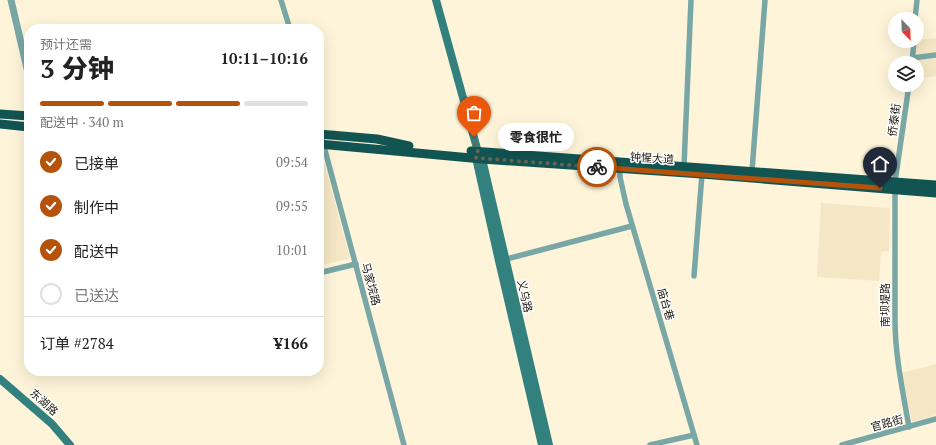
<!DOCTYPE html>
<html lang="zh">
<head>
<meta charset="utf-8">
<style>
	body { margin:0; font-family:"PT Serif","Noto Sans SC",serif; background:#f6f6f6; color:#222; height:100vh; display:flex; flex-direction:column; font-size:15px; white-space:nowrap }
	* { box-sizing:border-box; margin:0 }
	p { font-size:13px; color:#767676 }
	.icon { flex:none; width:22px; height:22px; fill:none; stroke:currentColor; stroke-width:2; stroke-linecap:round; stroke-linejoin:round }
	.map { position:relative; flex:1; overflow:hidden }
	.sheet { position:absolute; left:24px; top:24px; width:300px; height:352px; display:flex; flex-direction:column; background:#fff; border-radius:16px; box-shadow:0 4px 16px #0002 }
	.sheet>* { flex:none }
	.needle { width:26px; rotate:157deg }
	.tools { position:absolute; left:888px; top:12px; display:grid; gap:8px }
	.tools a { display:grid; place-items:center; width:36px; height:36px; border-radius:50%; background:#fff; box-shadow:0 4px 16px #0002; font-size:20px }
	.pin { position:absolute; display:grid; place-items:center; width:34px; height:34px; color:#fff; margin:-41px -17px; border-radius:50% 50% 50% 0; rotate:-45deg; box-shadow:0 0 4px #0007 }
	.pin .icon { rotate:45deg }
	.courier { position:absolute; display:grid; place-items:center; width:40px; height:40px; margin:-20px; border:3px solid #b45309; border-radius:50%; background:#fff; color:#222; box-shadow:0 1px 5px #0007 }
	.bubble { position:absolute; height:28px; border-radius:14px; background:#fff; box-shadow:0 4px 16px #0002; font-size:13px; font-weight:800; line-height:28px; text-align:center }
	.headline em { font-style:normal; font-weight:800 }
	.headline div { display:flex; flex-direction:column-reverse }
	.headline { display:flex; align-items:center; justify-content:space-between; height:68px; padding:0 16px }
	h1 { font-size:26px; font-weight:800; line-height:30px }
	.bar { display:grid; grid-template-columns:repeat(4,1fr); gap:6px 4px; align-content:center; height:48px; padding:0 16px }
	.bar i { height:5px; border-radius:3px; background:#e0e0e0 }
	.bar .active { background:#b45309 }
	.bar p { grid-column:span 4 }
	.line { display:flex; align-items:center; gap:10px; padding:0 16px; border-top:1px solid #e0e0e0 }
	.line div { flex:1 }
	ol { padding:0 16px; list-style:none }
	li { display:flex; align-items:center; gap:12px; height:44px }
	li p { margin-inline-start:auto }
	li .icon { padding:4px; border-radius:50%; background:#b45309; color:#fff; stroke-width:4 }
	li:last-child { color:#767676 }
	li i { width:22px; height:22px; border:2px solid #e0e0e0; border-radius:50% }
	.map>svg:first-child { display:block }
</style>
</head>
<body>
<div class="map">
<svg width="936" height="445" viewBox="0 0 936 445">
	<rect width="100%" height="100%" fill="#fef4d9"/>
	<!-- built -->
	<g fill="#f5e7c5">
		<path d="M 936,38 L 936,76 L 917,78 L 917,63 L 914,63 L 916,41 L 917,41 L 917,40 Z"/>
		<path d="M 319,162 L 324,162 L 350,258 L 319,266 Z"/>
		<path d="M 821,203 L 890,208 L 889,251 L 881,252 L 879,281 L 817,277 Z"/>
		<path d="M 936,364 L 936,415 L 912,422 L 902,373 Z"/>
	</g>
	<g fill="none" stroke-linecap="round" stroke-linejoin="round">
		<!-- minor -->
		<g stroke="#78a7a5" stroke-width="5.5">
			<path d="M 281,0 L 290,29"/>
			<path d="M 915,19 L 917,0"/>
			<path d="M 912,58 L 936,55"/>
			<path d="M 912,63 L 914,41"/>
			<path d="M 909,85 L 895,182 L 895,320 C 895,356 903,392 909,427"/>
			<path d="M 319,128 L 404,445"/>
			<path d="M 684,166 L 691,0"/>
			<path d="M 620,168 L 620,177 L 626,204 L 697,445"/>
			<path d="M 752,171 L 765,0"/>
			<path d="M 503,260 L 632,226"/>
			<path d="M 319,273 L 356,264"/>
			<path d="M 694,276 L 702,174"/>
			<path d="M 650,445 L 694,435"/>
			<path d="M 842,445 L 936,419"/>
		</g>
		<!-- tertiary -->
		<path stroke="#78a7a5" stroke-width="7" d="M 11,0 L 29,77"/>
		<!-- secondary -->
		<g stroke="#33817f" stroke-width="8">
			<path d="M 436,0 L 478,152 L 482,159 L 549,445"/>
			<path d="M 478,153 L 476,158 L 499,261 L 542,445"/>
			<path d="M 0,379 L 52,424 L 70,445"/>
		</g>
		<!-- trunk -->
		<g stroke="#125452" stroke-width="9">
			<path d="M 0,114 L 29,116"/>
			<path d="M 0,124 L 29,127"/>
			<path d="M 319,134 L 377,139 L 409,146"/>
			<path d="M 319,144 L 482,159 L 702,174 L 936,193"/>
			<path d="M 471,151 L 936,185"/>
		</g>
	</g>
	<g fill="none" stroke-linecap="round" stroke-linejoin="round">
		<!-- done -->
		<path stroke="#6a6454" stroke-width="4" stroke-dasharray="0 7.2" d="M 474,137 L 478,152 L 476,158 L 597,167"/>
		<!-- route -->
		<path stroke="#b45309" stroke-width="5" d="M 597,167 L 880,188"/>
	</g>
	<g text-anchor="middle" dominant-baseline="central" stroke-width="3" stroke-linejoin="round" paint-order="stroke">
		<!-- street labels -->
		<g font-size="11" fill="#1a160d" stroke="#fff">
			<text transform="translate(894 120) rotate(-82)">侨泰街</text>
			<text transform="translate(652 158) rotate(4)">钟惺大道</text>
			<text transform="translate(371 284) rotate(75)">马家垸路</text>
			<text transform="translate(525 296) rotate(77)">义乌路</text>
			<text transform="translate(666 304) rotate(74)">庙台巷</text>
			<text transform="translate(885 305) rotate(-90)">南坝堤路</text>
			<text transform="translate(44 402) rotate(42)">东湖路</text>
			<text transform="translate(887 423) rotate(-15)">官路街</text>
		</g>
	</g>
</svg>
<div class="tools">
<a><svg class="needle" viewBox="-14 -14 28 28"><path d="M0-13l5 13h-10z" fill="#e53935"/><path d="M0 13l5-13h-10z" fill="#767676"/></svg></a>
<a><svg class="icon" aria-label="layers" viewBox="0 0 24 24"><path d="M12 4l9 5-9 5-9-5zM3 14l9 5 9-5"/></svg></a>
</div>
<div class="pin" style="left:474px;top:137px;background:#ea580c"><svg class="icon" aria-label="bag" viewBox="0 0 24 24"><path d="M5 8h14l-1 12H6zM9 8a3 3 0 0 1 6 0"/></svg></div>
<div class="pin" style="left:880px;top:188px;background:#1f2937"><svg class="icon" aria-label="home" viewBox="0 0 24 24"><path d="M3 11l9-7 9 7M6 9v11h12V9"/></svg></div>
<div class="courier" style="left:597px;top:167px"><svg class="icon" aria-label="bike" viewBox="0 0 24 24"><circle cx="6" cy="16" r="4"/><circle cx="18" cy="16" r="4"/><path d="M6 16l4-8h5l3 8M10 8l3 8H6M13 5h3"/></svg></div>
<div class="bubble" style="left:498px;top:123px;width:76px">零食很忙</div>
<section class="sheet">
<div class="headline"><div><h1>3 分钟</h1><p>预计还需</p></div><em>10:11–10:16</em></div>
<div class="bar"><i class="active"></i><i class="active"></i><i class="active"></i><i></i><p>配送中 · 340 m</p></div>
<ol>
<li><svg class="icon" aria-label="check" viewBox="0 0 24 24"><path d="M5 12l5 5 9-10"/></svg>已接单<p>09:54</p></li>
<li><svg class="icon" aria-label="check" viewBox="0 0 24 24"><path d="M5 12l5 5 9-10"/></svg>制作中<p>09:55</p></li>
<li><svg class="icon" aria-label="check" viewBox="0 0 24 24"><path d="M5 12l5 5 9-10"/></svg>配送中<p>10:01</p></li>
<li><i></i>已送达</li>
</ol>
<div class="line" style="height:52px"><div>订单 #2784</div><b>¥166</b></div>
</section>
</div>
</body>
</html>
